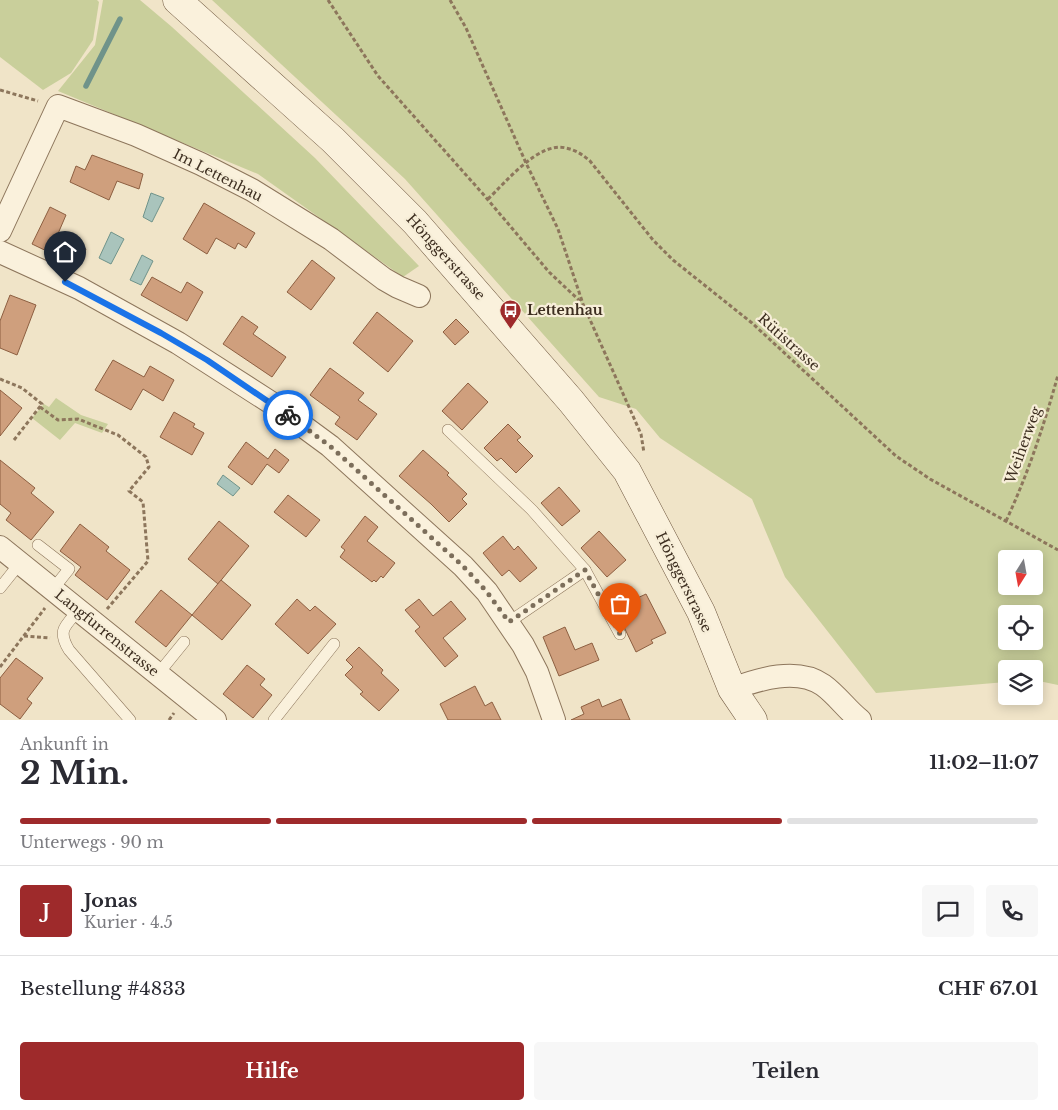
<!DOCTYPE html>
<html lang="de">
<head>
<meta charset="utf-8">
<style>
	body { margin:0; font-family:"Libre Baskerville",serif; background:#f7f7f7; color:#2b2b33; height:100vh; display:flex; flex-direction:column; font-size:19px; white-space:nowrap }
	* { box-sizing:border-box; margin:0 }
	p { font-size:16px; color:#7c7c81 }
	.icon { flex:none; width:28px; height:28px; fill:none; stroke:currentColor; stroke-width:2; stroke-linecap:round; stroke-linejoin:round }
	.map { position:relative; height:720px; overflow:hidden }
	.drawer { display:flex; flex-direction:column; background:#fff; flex:1 }
	.drawer>* { flex:none }
	.needle { width:32px; rotate:191deg }
	.fabs { position:absolute; left:998px; top:550px; display:grid; gap:10px }
	.fabs a { display:grid; place-items:center; width:45px; height:45px; border-radius:5px; background:#fff; box-shadow:0 2px 12px #0003; font-size:25px }
	.pin { position:absolute; display:grid; place-items:center; width:42px; height:42px; color:#fff; margin:-51px -21px; border-radius:50% 50% 50% 0; rotate:-45deg; box-shadow:0 0 5px #0007 }
	.pin .icon { rotate:45deg }
	.courier { position:absolute; display:grid; place-items:center; width:50px; height:50px; margin:-25px; border:4px solid #1a73e8; border-radius:50%; background:#fff; color:#222; box-shadow:0 1px 6px #0007 }
	.overview em { font-style:normal; font-weight:800 }
	.overview div { display:flex; flex-direction:column-reverse }
	.overview { display:flex; align-items:center; justify-content:space-between; height:85px; padding:0 20px }
	h1 { font-size:32px; font-weight:800; line-height:38px }
	.bar { display:grid; grid-template-columns:repeat(4,1fr); gap:8px 5px; align-content:center; height:60px; padding:0 20px }
	.bar i { height:6px; border-radius:4px; background:#e1e1e2 }
	.bar .active { background:#9e2a2b }
	.bar p { grid-column:span 4 }
	.line { display:flex; align-items:center; gap:12px; padding:0 20px; border-top:1px solid #e1e1e2 }
	.line div { flex:1 }
	.round { display:grid; place-items:center; flex:none; width:52px; height:52px; border-radius:5px; background:#f7f7f7 }
	.cta { display:flex; gap:10px; margin-top:auto; padding:10px 20px }
	.cta a { flex:1; height:58px; border-radius:5px; background:#9e2a2b; color:#fff; font-size:20px; font-weight:800; line-height:58px; text-align:center }
	.cta a+a { background:#f7f7f7; color:#2b2b33 }
	.map>svg:first-child { display:block }
</style>
</head>
<body>
<div class="map">
<svg width="1058" height="720" viewBox="0 0 1058 720">
	<rect width="100%" height="100%" fill="#f0e4c8"/>
	<!-- green -->
	<g fill="#c9cf9b" fill-rule="evenodd">
		<path d="M 0,0 L 97,0 L 99,2 L 93,40 L 71,73 L 43,90 L 0,57 Z"/>
		<path d="M 103,0 L 140,0 L 172,27 L 315,158 L 419,266 L 403,277 L 258,174 L 58,91 L 95,45 Z"/>
		<path d="M 212,0 L 1058,0 L 1058,685 L 1034,680 L 1034,669 L 1006,669 L 1006,682 L 876,693 L 785,577 L 752,499 L 660,438 L 636,409 L 599,397 L 405,179 ZM 1006,559 L 1034,559 L 1034,586 L 1006,586 ZM 1006,614 L 1034,614 L 1034,641 L 1006,641 Z"/>
		<path d="M 56,398 L 81,415 L 108,424 L 102,433 L 75,423 L 60,440 L 32,418 L 44,404 L 49,407 Z"/>
	</g>
	<!-- water -->
	<g fill="#a9c4bc" stroke="#6f938a">
		<path d="M 151,193 L 164,198 L 152,222 L 143,217 Z"/>
		<path d="M 111,232 L 124,239 L 111,264 L 99,258 Z"/>
		<path d="M 142,255 L 153,261 L 141,285 L 130,280 Z"/>
		<path d="M 223,475 L 240,488 L 233,496 L 217,484 Z"/>
	</g>
	<g fill="none" stroke-linecap="round" stroke-linejoin="round">
		<!-- stream -->
		<path stroke="#6f938a" stroke-width="5.5" d="M 86,86 L 120,19"/>
	</g>
	<!-- building -->
	<g fill="#cf9f7d" stroke="#8d5f41">
		<path d="M 92,155 L 143,174 L 139,189 L 117,181 L 109,200 L 70,182 L 76,166 L 85,170 Z"/>
		<path d="M 204,203 L 255,233 L 246,248 L 238,243 L 235,249 L 216,238 L 207,254 L 183,239 Z"/>
		<path d="M 50,207 L 66,215 L 57,236 L 86,249 L 78,266 L 32,244 Z"/>
		<path d="M 312,260 L 335,278 L 311,310 L 287,292 Z"/>
		<path d="M 152,277 L 181,293 L 187,282 L 203,292 L 187,321 L 141,295 Z"/>
		<path d="M 10,295 L 36,305 L 17,355 L 0,348 L 0,321 Z"/>
		<path d="M 377,312 L 413,341 L 388,372 L 353,343 Z"/>
		<path d="M 242,316 L 258,327 L 253,334 L 286,357 L 272,377 L 223,344 Z"/>
		<path d="M 456,319 L 469,332 L 455,345 L 443,332 Z"/>
		<path d="M 113,360 L 144,377 L 150,366 L 174,380 L 163,401 L 143,389 L 131,410 L 95,390 Z"/>
		<path d="M 330,368 L 364,393 L 358,400 L 377,414 L 357,440 L 335,424 L 340,417 L 310,395 Z"/>
		<path d="M 468,383 L 488,402 L 462,430 L 442,411 Z"/>
		<path d="M 0,390 L 22,408 L 0,436 Z"/>
		<path d="M 174,412 L 195,424 L 193,427 L 204,433 L 192,455 L 160,437 Z"/>
		<path d="M 508,424 L 521,437 L 517,440 L 533,456 L 516,473 L 501,458 L 497,461 L 484,448 Z"/>
		<path d="M 246,442 L 268,459 L 275,449 L 289,460 L 279,473 L 267,464 L 252,485 L 228,467 Z"/>
		<path d="M 423,450 L 449,473 L 447,475 L 467,494 L 462,499 L 467,504 L 449,522 L 431,504 L 399,476 Z"/>
		<path d="M 0,460 L 35,488 L 31,493 L 54,512 L 31,540 L 6,520 L 11,513 L 0,504 Z"/>
		<path d="M 559,487 L 580,511 L 562,526 L 541,503 Z"/>
		<path d="M 288,495 L 320,520 L 306,537 L 274,512 Z"/>
		<path d="M 365,516 L 378,527 L 367,541 L 395,563 L 383,578 L 381,576 L 376,582 L 374,580 L 372,582 L 340,557 L 345,550 L 341,547 Z"/>
		<path d="M 219,521 L 249,546 L 218,584 L 188,559 Z"/>
		<path d="M 80,524 L 109,547 L 106,551 L 130,570 L 107,600 L 75,575 L 81,567 L 60,551 Z"/>
		<path d="M 599,531 L 626,560 L 607,577 L 581,548 Z"/>
		<path d="M 503,536 L 514,550 L 518,546 L 537,568 L 520,582 L 509,570 L 502,576 L 483,553 Z"/>
		<path d="M 221,580 L 251,605 L 222,640 L 192,615 Z"/>
		<path d="M 161,590 L 192,615 L 166,647 L 135,622 Z"/>
		<path d="M 646,594 L 666,633 L 651,640 L 653,643 L 636,652 L 613,604 L 630,596 L 633,600 Z"/>
		<path d="M 297,599 L 310,611 L 315,606 L 336,624 L 308,654 L 275,624 Z"/>
		<path d="M 419,599 L 433,616 L 451,601 L 466,619 L 443,638 L 458,656 L 445,667 L 415,631 L 420,627 L 405,610 Z"/>
		<path d="M 565,627 L 575,650 L 592,643 L 599,660 L 559,676 L 543,637 Z"/>
		<path d="M 359,647 L 383,670 L 381,673 L 399,690 L 379,711 L 360,694 L 363,692 L 345,675 L 353,667 L 346,660 Z"/>
		<path d="M 16,658 L 43,678 L 27,699 L 32,703 L 20,719 L 0,704 L 0,678 Z"/>
		<path d="M 247,665 L 265,679 L 260,685 L 272,695 L 253,718 L 223,694 Z"/>
		<path d="M 475,686 L 485,706 L 492,702 L 501,720 L 448,720 L 440,704 Z"/>
		<path d="M 599,699 L 602,707 L 621,699 L 630,720 L 571,720 L 584,714 L 581,707 Z"/>
	</g>
	<g fill="none" stroke-linecap="round" stroke-linejoin="round">
		<defs>
			<g id="lane">
				<path d="M 448,430 L 532,510 L 585,570 L 620,634"/>
				<path d="M 38,545 L 69,569 L 53,589"/>
				<path d="M 0,588 L 20,563"/>
				<path d="M 79,610 C 65,626 57,630 69,650 L 130,720"/>
				<path d="M 509,622 L 585,570"/>
				<path d="M 158,674 L 184,642"/>
				<path d="M 274,720 L 334,644"/>
			</g>
			<g id="street">
				<path d="M 0,231 L 58,106 L 136,135 L 201,164 L 252,190 L 331,239 L 384,279 L 398,287 L 419,296"/>
				<path d="M 0,252 L 79,288 L 178,343 L 273,404 L 330,446 L 463,566 L 487,592 L 523,645 L 537,672 L 554,720"/>
				<path d="M 0,547 L 215,720"/>
				<path d="M 732,689 C 759,679 797,667 823,685 C 837,695 847,710 860,720"/>
			</g>
			<path id="secondary" d="M 177,0 L 333,140 L 415,222 L 571,401 L 627,471 L 701,612 L 732,689 L 753,720"/>
		</defs>
		<!-- lane casing -->
		<use href="#lane" stroke="#8d765c" stroke-width="12"/>
		<!-- street casing -->
		<use href="#street" stroke="#8d765c" stroke-width="24"/>
		<!-- secondary casing -->
		<use href="#secondary" stroke="#6f573f" stroke-width="29"/>
		<!-- path -->
		<g stroke="#8d765c" stroke-width="3" stroke-dasharray="4 2.5" stroke-linecap="butt">
			<path d="M 328,0 L 378,76 L 483,194 L 549,272 L 582,303"/>
			<path d="M 450,0 L 466,28 L 526,163 L 558,229 L 583,304 L 641,434 L 644,453"/>
			<path d="M 0,90 L 38,101"/>
			<path d="M 488,199 C 506,182 539,141 566,148 C 576,150 583,155 590,161 L 653,240 L 673,260 L 752,323 L 896,456 L 930,479 L 1058,550"/>
			<path d="M 0,379 L 22,388 L 42,404 L 14,440"/>
			<path d="M 40,407 L 58,420 L 78,419 L 118,435 L 146,457 L 149,467 L 129,491 L 143,502 L 148,561 L 107,609"/>
			<path d="M 1006,521 C 1028,474 1044,425 1058,375"/>
			<path d="M 24,636 L 50,638"/>
			<path d="M 0,667 L 45,608"/>
			<path d="M 169,720 L 174,713"/>
		</g>
		<!-- lane -->
		<use href="#lane" stroke="#faf1dc" stroke-width="11"/>
		<!-- street -->
		<use href="#street" stroke="#faf1dc" stroke-width="22"/>
		<!-- secondary -->
		<use href="#secondary" stroke="#faf1dc" stroke-width="28"/>
	</g>
	<g fill="none" stroke-linecap="round" stroke-linejoin="round">
		<!-- done -->
		<path stroke="#7c6e5b" stroke-width="5" stroke-dasharray="0 9" d="M 288,415 L 330,446 L 463,566 L 487,592 L 509,622 L 585,570 L 620,634"/>
		<!-- route -->
		<path stroke="#1a73e8" stroke-width="6" d="M 65,282 L 161,333 L 207,360 L 288,415"/>
	</g>
	<!-- icons -->
	<defs>
		<symbol id="bus-pin" viewBox="-11 -11 22 30"><path d="M0 17L-7.5 6A9.5 9.5 0 1 1 7.5 6Z" fill="#9e2a2b" stroke="#f7eed8"/><path d="M-5-6H5V4H4V6H2V4H-2V6H-4V4H-5ZM-3.5-4V0h7V-4ZM-3.5 1.2v1.5H-2V1.2ZM2 1.2v1.5H3.5V1.2Z" fill="#fff"/></symbol>
	</defs>
	<g fill-rule="evenodd">
		<use href="#bus-pin" x="498" y="298" width="25" height="34"/>
	</g>
	<g text-anchor="middle" dominant-baseline="central" stroke-width="4.5" stroke-linejoin="round" paint-order="stroke">
		<!-- street labels -->
		<g font-size="14" fill="#3d2e20" stroke="#f7eed8">
			<text transform="translate(218 175) rotate(27)">Im Lettenhau</text>
			<text transform="translate(446 257) rotate(48)">Hönggerstrasse</text>
			<text transform="translate(789 342) rotate(42)">Rütistrasse</text>
			<text transform="translate(1023 445) rotate(-70)">Weiherweg</text>
			<text transform="translate(684 582) rotate(64)">Hönggerstrasse</text>
			<text transform="translate(107 633) rotate(39)">Langfurrenstrasse</text>
		</g>
		<!-- poi labels -->
		<g font-size="14" font-weight="bold" fill="#3d2e20" stroke="#f7eed8" text-anchor="start">
			<text x="527" y="310">Lettenhau</text>
		</g>
	</g>
</svg>
<div class="fabs">
<a><svg class="needle" viewBox="-14 -14 28 28"><path d="M0-13l5 13h-10z" fill="#e53935"/><path d="M0 13l5-13h-10z" fill="#7c7c81"/></svg></a>
<a><svg class="icon" aria-label="locate" viewBox="0 0 24 24"><circle cx="12" cy="12" r="6"/><path d="M12 2v4M12 18v4M2 12h4M18 12h4"/></svg></a>
<a><svg class="icon" aria-label="layers" viewBox="0 0 24 24"><path d="M12 4l9 5-9 5-9-5zM3 14l9 5 9-5"/></svg></a>
</div>
<div class="pin" style="left:620px;top:634px;background:#ea580c"><svg class="icon" aria-label="bag" viewBox="0 0 24 24"><path d="M5 8h14l-1 12H6zM9 8a3 3 0 0 1 6 0"/></svg></div>
<div class="pin" style="left:65px;top:282px;background:#1f2937"><svg class="icon" aria-label="home" viewBox="0 0 24 24"><path d="M3 11l9-7 9 7M6 9v11h12V9"/></svg></div>
<div class="courier" style="left:288px;top:415px"><svg class="icon" aria-label="bike" viewBox="0 0 24 24"><circle cx="6" cy="16" r="4"/><circle cx="18" cy="16" r="4"/><path d="M6 16l4-8h5l3 8M10 8l3 8H6M13 5h3"/></svg></div>
</div>
<section class="drawer">
<div class="overview"><div><h1>2 Min.</h1><p>Ankunft in</p></div><em>11:02–11:07</em></div>
<div class="bar"><i class="active"></i><i class="active"></i><i class="active"></i><i></i><p>Unterwegs · 90 m</p></div>
<div class="line" style="height:90px"><b class="round" style="background:#9e2a2b;color:#fff">J</b><div><b>Jonas</b><p>Kurier · 4.5</p></div><a class="round"><svg class="icon" aria-label="chat" viewBox="0 0 24 24"><path d="M4 5h16v11H9l-5 4z"/></svg></a><a class="round"><svg class="icon" aria-label="phone" viewBox="0 0 24 24"><path d="M5 4h4l2 5-3 2q2 4 5 5l2-3 5 2v4C11 20 4 13 5 4z"/></svg></a></div>
<div class="line" style="height:65px"><div>Bestellung #4833</div><b>CHF 67.01</b></div>
<div class="cta"><a>Hilfe</a><a>Teilen</a></div>
</section>
</body>
</html>
